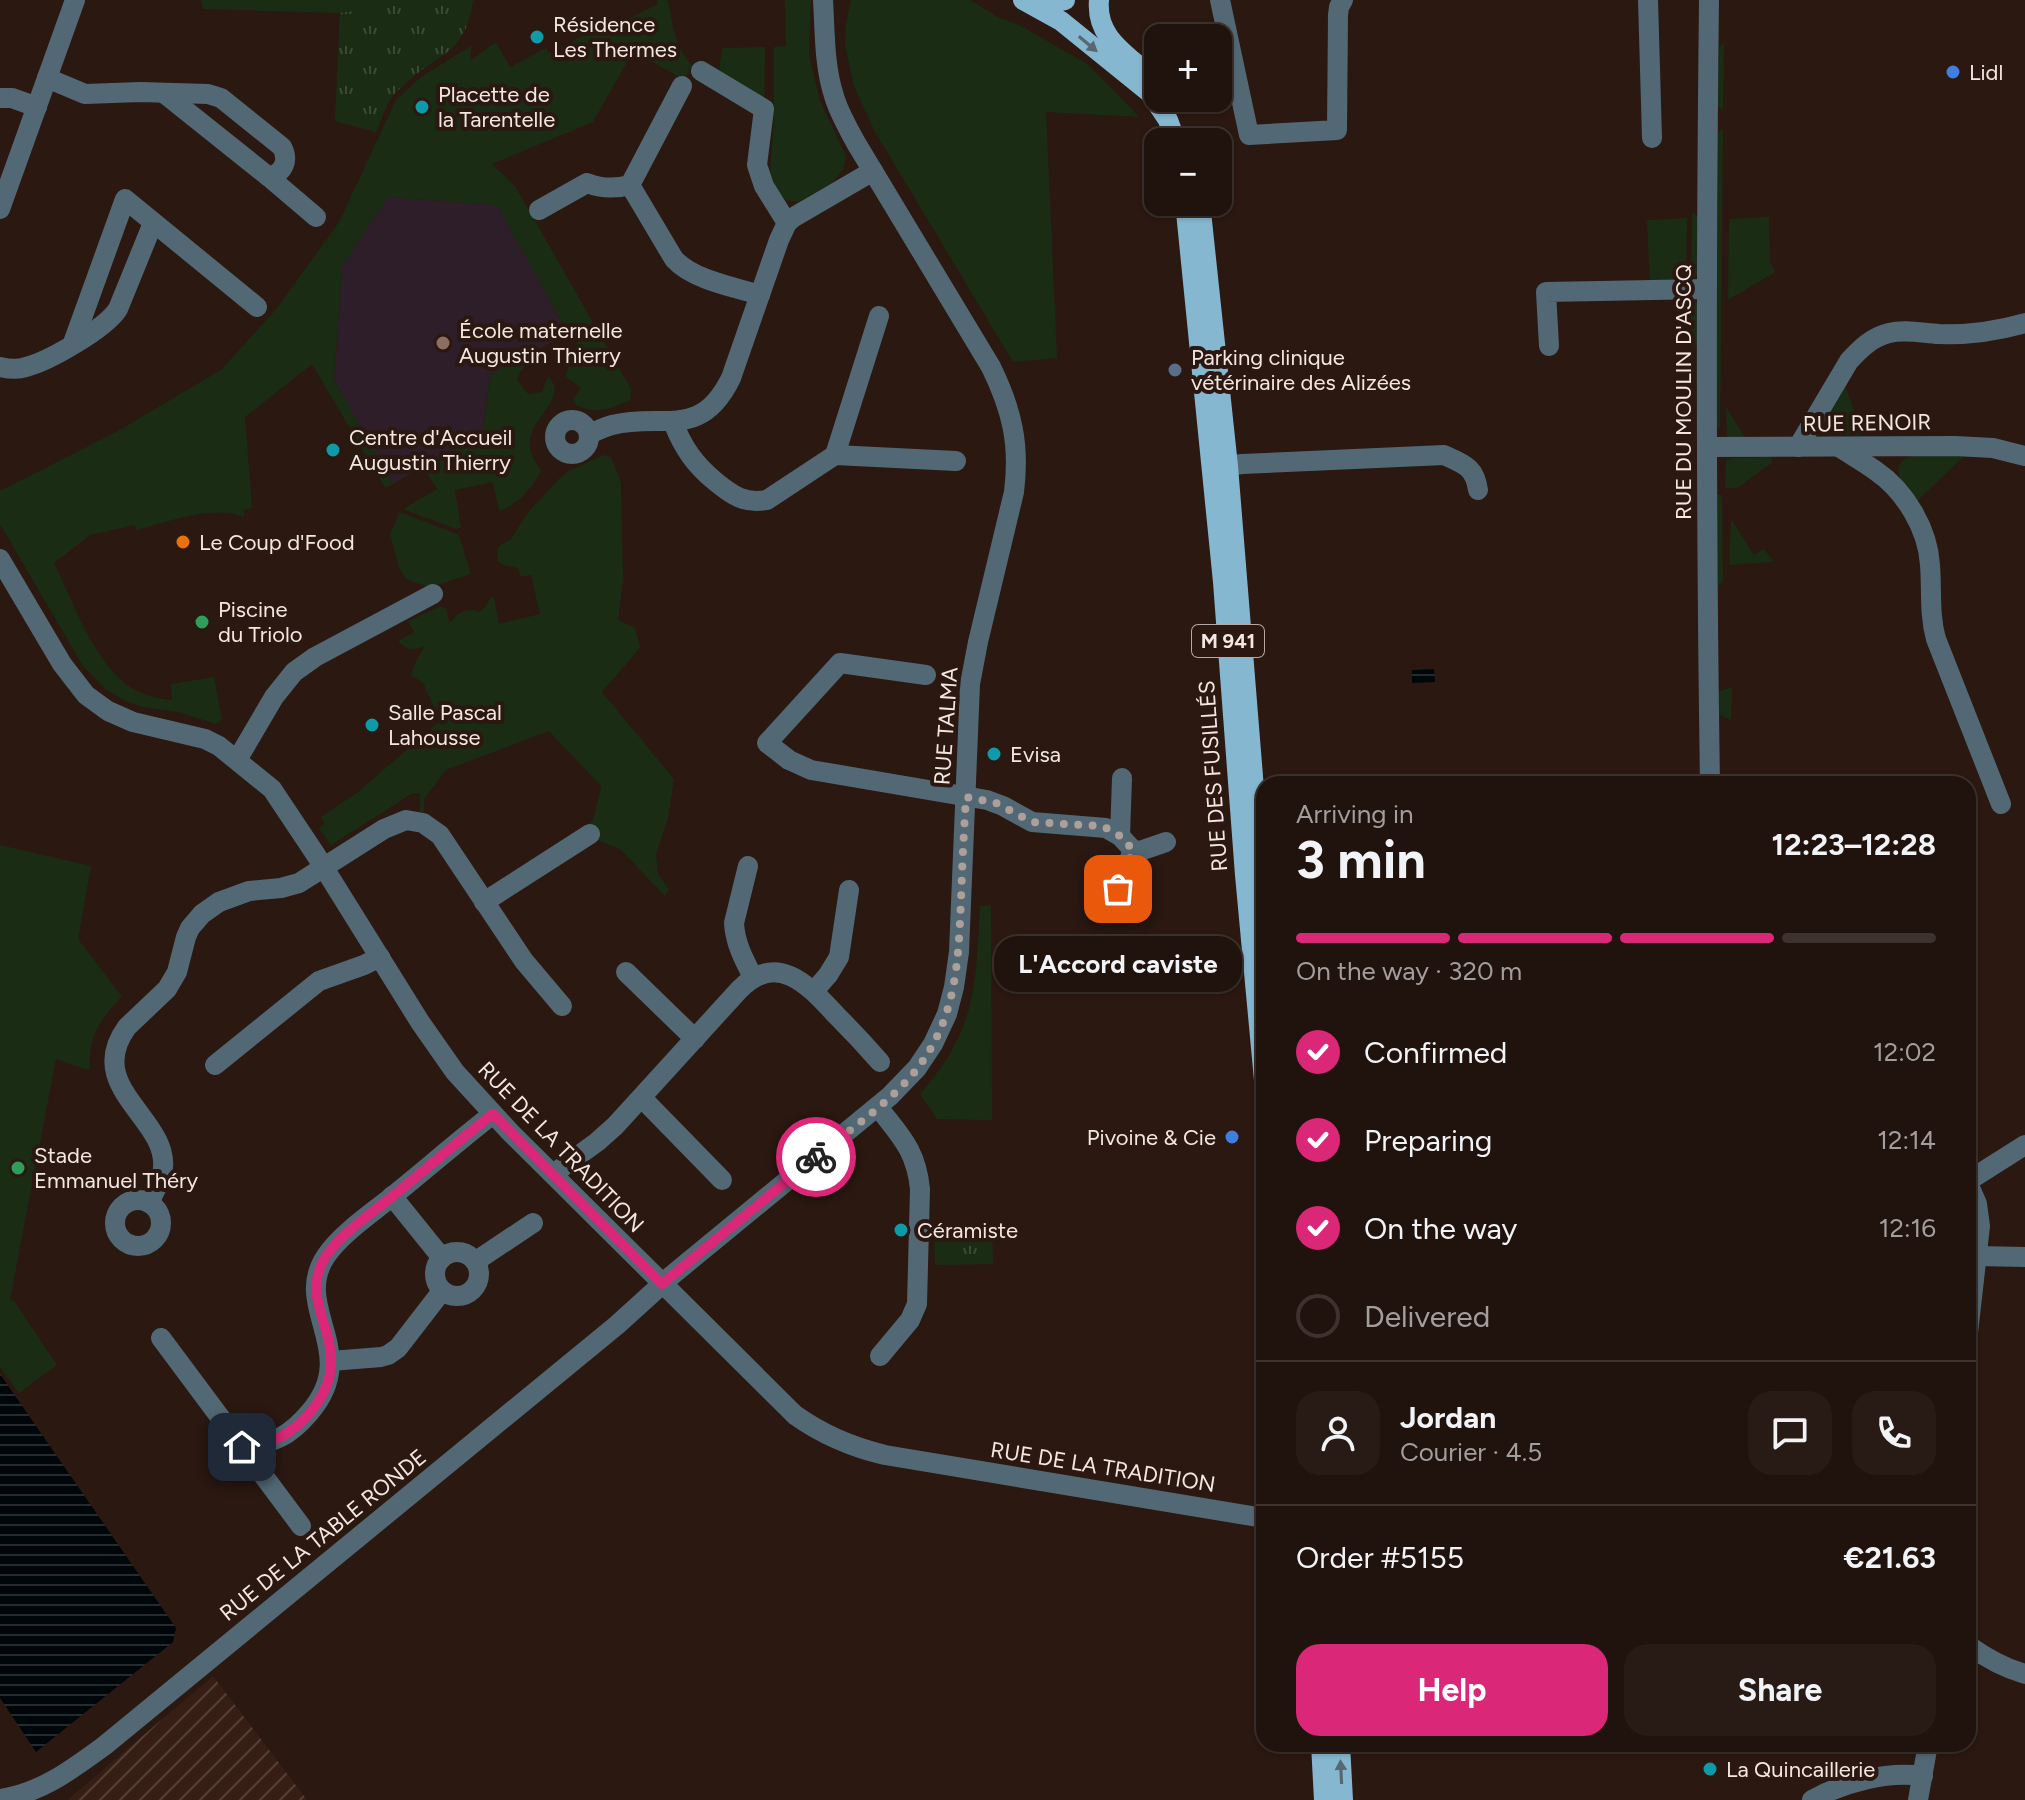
<!DOCTYPE html>
<html lang="en">
<head>
<meta charset="utf-8">
<style>
	body { margin:0; font-family:Figtree,sans-serif; background:#281b16; color:#f1f3f6; height:100vh; display:flex; flex-direction:column; font-size:30px; white-space:nowrap }
	* { box-sizing:border-box; margin:0 }
	p { font-size:26px; color:#a29e9d }
	.icon { flex:none; width:44px; height:44px; fill:none; stroke:currentColor; stroke-width:2; stroke-linecap:round; stroke-linejoin:round }
	.map { position:relative; flex:1; overflow:hidden }
	.sheet { position:absolute; left:1256px; top:776px; width:720px; height:976px; display:flex; flex-direction:column; background:#20120d; border-radius:24px; box-shadow:0 2px 6px #0004,0 0 0 2px #3d322e }
	.sheet>* { flex:none }
	.fabs { position:absolute; left:1144px; top:24px; display:grid; gap:16px }
	.fabs a { display:grid; place-items:center; width:88px; height:88px; border-radius:16px; background:#20120d; box-shadow:0 2px 6px #0004,0 0 0 2px #3d322e; font-size:40px }
	.pin { position:absolute; display:grid; place-items:center; width:68px; height:68px; color:#fff; margin:-34px; border-radius:16px; box-shadow:0 4px 12px #0006 }
	.courier { position:absolute; display:grid; place-items:center; width:80px; height:80px; margin:-40px; border:6px solid #db2777; border-radius:50%; background:#fff; color:#222; box-shadow:0 2px 10px #0007 }
	.bubble { position:absolute; height:56px; border-radius:24px; background:#20120d; box-shadow:0 2px 6px #0004,0 0 0 2px #3d322e; font-size:26px; font-weight:700; line-height:56px; text-align:center }
	.summary em { font-style:normal; font-weight:700 }
	.summary div { display:flex; flex-direction:column-reverse }
	.summary { display:flex; align-items:center; justify-content:space-between; height:136px; padding:0 40px }
	h1 { font-size:52px; font-weight:700; line-height:60px }
	.bar { display:grid; grid-template-columns:repeat(4,1fr); gap:12px 8px; align-content:center; height:96px; padding:0 40px }
	.bar i { height:10px; border-radius:6px; background:#3d322e }
	.bar .active { background:#db2777 }
	.bar p { grid-column:span 4 }
	.line { display:flex; align-items:center; gap:20px; padding:0 40px; border-top:2px solid #3d322e }
	.line div { flex:1 }
	.round { display:grid; place-items:center; flex:none; width:84px; height:84px; border-radius:24px; background:#281b16 }
	ol { padding:0 40px; list-style:none }
	li { display:flex; align-items:center; gap:24px; height:88px }
	li p { margin-inline-start:auto }
	li .icon { padding:8px; border-radius:50%; background:#db2777; color:#fff; stroke-width:4 }
	li:last-child { color:#a29e9d }
	li i { width:44px; height:44px; border:4px solid #3d322e; border-radius:50% }
	.cta { display:flex; gap:16px; margin-top:auto; padding:16px 40px }
	.cta a { flex:1; height:92px; border-radius:24px; background:#db2777; color:#fff; font-size:32px; font-weight:700; line-height:92px; text-align:center }
	.cta a+a { background:#281b16; color:#f1f3f6 }
	.map>svg:first-child { display:block }
</style>
</head>
<body>
<div class="map">
<svg width="2025" height="1800" viewBox="0 0 2025 1800">
	<defs>
		<pattern id="industrial-furrows" width="10" height="10" patternUnits="userSpaceOnUse" patternTransform="scale(2)"><rect width="10" height="10" fill="#361e15"/><path d="M-1 1l2-2M0 10L10 0M9 11l2-2" fill="none" stroke="#543f37"/></pattern>
		<pattern id="park-tufts" width="24" height="20" patternUnits="userSpaceOnUse" patternTransform="scale(2)"><rect width="24" height="20" fill="#1a2d14"/><path d="M3 7l-1-3M5 7V3M7 7l1-3M15 17l-1-3M17 17v-4M19 17l1-3" fill="none" stroke="#3c4b36"/></pattern>
		<pattern id="water-rules" width="6" height="5" patternUnits="userSpaceOnUse" patternTransform="scale(2)"><rect width="6" height="5" fill="#00070a"/><path d="M0 2.5h6" fill="none" stroke="#262b2d"/></pattern>
	</defs>
	<rect width="100%" height="100%" fill="#2a1811"/>
	<!-- industrial -->
	<path fill="url(#industrial-furrows)" d="M 213,1676 L 307,1800 L 68,1800 L 71,1797 Z"/>
	<!-- education -->
	<path fill="#2e1e29" d="M 388,197 L 497,205 L 568,333 L 490,375 L 483,432 L 393,484 L 334,380 L 342,267 Z"/>
	<!-- grass -->
	<g fill="#1a2d14">
		<path d="M 201,0 L 408,0 L 401,4 L 340,13 L 203,9 Z"/>
		<path d="M 657,0 L 668,0 C 673,24 674,47 692,65 L 684,80 L 653,62 L 631,55 L 593,122 L 492,164 L 515,186 L 631,389 L 630,400 C 611,409 596,415 576,405 L 573,399 L 581,388 L 565,376 L 580,335 L 568,333 L 497,205 L 388,197 L 342,267 L 334,380 L 393,484 L 385,488 L 312,364 L 245,417 L 252,508 L 243,510 L 244,517 C 212,504 168,522 136,530 L 135,525 L 90,535 L 54,563 C 73,601 96,669 135,690 C 147,696 159,699 172,700 L 171,684 L 214,677 L 222,720 L 216,724 L 178,712 L 143,707 L 124,700 L 105,689 L 83,666 L 0,524 L 0,491 L 116,432 L 221,370 L 278,307 L 339,222 L 396,100 L 421,77 L 472,45 L 470,61 L 496,42 L 510,67 L 546,48 L 549,53 L 602,26 L 605,31 L 658,4 Z"/>
		<path d="M 785,0 L 811,0 L 809,55 L 820,101 L 846,156 L 844,168 L 833,182 L 798,202 L 782,200 L 770,174 L 774,116 L 774,47 L 786,46 Z"/>
		<path d="M 851,0 L 970,0 L 998,17 L 1021,26 L 1089,65 L 1139,117 L 1046,112 L 1057,358 L 1013,362 L 874,130 L 854,86 L 845,45 L 846,24 Z"/>
		<path d="M 1724,43 L 1723,110 L 1718,106 L 1719,46 Z"/>
		<path d="M 765,47 L 764,109 L 718,80 L 722,48 Z"/>
		<path d="M 1723,129 L 1720,429 L 1716,426 L 1718,132 Z"/>
		<path d="M 1692,213 L 1698,216 L 1698,275 L 1691,280 Z"/>
		<path d="M 1769,217 L 1770,263 L 1775,272 L 1728,300 L 1729,219 Z"/>
		<path d="M 1687,218 L 1686,278 L 1681,282 L 1650,283 L 1647,220 Z"/>
		<path d="M 1691,298 L 1697,303 L 1698,345 L 1691,348 Z"/>
		<path d="M 529,354 L 529,362 L 520,372 L 517,380 L 528,394 L 542,392 L 548,376 C 571,400 527,416 530,447 C 531,456 536,463 541,471 C 531,489 519,504 499,511 L 493,482 L 455,490 L 461,528 L 456,529 L 403,509 L 437,489 L 423,467 L 483,432 L 490,375 Z"/>
		<path d="M 1844,383 L 1863,435 L 1820,435 L 1818,432 Z"/>
		<path d="M 1726,407 L 1747,441 L 1727,438 Z"/>
		<path d="M 1918,454 L 1964,456 L 1915,503 C 1903,485 1883,462 1918,454 Z"/>
		<path d="M 603,455 L 611,457 L 621,483 L 623,579 L 618,620 L 635,628 L 640,648 L 602,692 L 674,779 L 668,818 L 656,854 L 658,874 L 669,889 L 665,896 L 620,849 L 600,841 L 587,825 L 593,821 L 601,786 L 549,731 L 446,770 L 424,799 L 424,812 L 420,813 L 420,793 L 413,793 L 331,845 L 319,828 L 325,824 L 321,817 L 358,792 L 440,721 L 423,683 L 411,675 L 416,661 L 425,646 C 411,650 410,652 398,641 L 414,632 L 408,621 L 441,606 L 447,610 L 449,622 L 451,622 C 458,612 468,607 479,612 L 484,608 L 491,597 L 494,597 L 499,624 L 540,614 L 531,575 L 521,577 L 518,568 L 503,565 L 498,561 L 497,549 L 502,544 L 510,540 L 530,510 L 560,478 L 569,471 Z"/>
		<path d="M 1771,457 L 1772,463 L 1737,488 L 1725,488 L 1726,460 L 1733,458 Z"/>
		<path d="M 1716,495 L 1722,495 L 1723,582 L 1718,586 Z"/>
		<path d="M 400,512 L 459,535 L 471,574 L 434,586 L 425,586 L 406,579 L 399,568 L 390,534 Z"/>
		<path d="M 1731,519 L 1754,555 L 1764,549 L 1774,562 L 1729,565 Z"/>
		<path d="M 1732,687 L 1731,720 L 1718,714 L 1718,692 Z"/>
		<path d="M 0,845 L 91,866 L 78,939 L 122,997 C 101,1016 87,1040 90,1069 L 88,1070 L 56,1059 L 10,1300 L 14,1301 L 57,1365 L 19,1393 L 0,1367 Z"/>
		<path d="M 991,905 L 992,1120 L 937,1119 L 920,1094 C 976,1031 976,986 980,906 Z"/>
	</g>
	<!-- park -->
	<g fill="url(#park-tufts)">
		<path d="M 408,0 L 473,0 C 465,56 440,51 405,84 C 401,88 395,92 392,97 C 385,107 381,121 376,132 L 335,121 L 340,13 L 401,4 Z"/>
		<path d="M 992,1231 L 993,1264 L 935,1265 L 934,1233 Z"/>
	</g>
	<!-- water -->
	<g fill="url(#water-rules)">
		<path d="M 1434,669 L 1435,682 L 1412,683 L 1412,670 Z"/>
		<path d="M 0,1374 L 176,1628 L 173,1642 L 36,1752 L 0,1698 Z"/>
	</g>
	<g fill="none" stroke-linecap="round" stroke-linejoin="round">
		<!-- minor -->
		<g stroke="#526975" stroke-width="20">
			<path d="M 1220,0 L 1249,135 L 1337,130 L 1338,15 L 1339,7 L 1343,0"/>
			<path d="M 1648,0 L 1652,138"/>
			<path d="M 1709,0 C 1706,261 1706,523 1710,784"/>
			<path d="M 701,71 L 764,109 L 757,165 L 764,186 L 787,223"/>
			<path d="M 47,78 L 85,94 L 140,92 L 208,94 L 221,98 L 282,147 C 289,160 284,173 269,177 L 316,217"/>
			<path d="M 682,86 L 630,185 L 674,259 C 693,280 734,287 760,295"/>
			<path d="M 165,94 L 269,177"/>
			<path d="M 0,98 L 12,98 L 37,107"/>
			<path d="M 0,209 L 75,0"/>
			<path d="M 539,210 L 587,183 C 602,189 615,189 630,185"/>
			<path d="M 73,343 L 125,199 L 257,307"/>
			<path d="M 1549,346 L 1546,292 L 1706,289"/>
			<path d="M 0,367 C 9,369 17,370 26,367 C 49,361 105,329 118,309 L 153,223"/>
			<circle cx="572" cy="437" r="17"/>
			<path d="M 673,422 C 683,448 695,465 716,482 C 733,496 745,504 767,500 L 835,455 L 879,316"/>
			<path d="M 589,434 C 597,431 604,427 612,425 C 664,412 700,441 731,378 L 779,240 L 787,223 L 794,217 L 873,171"/>
			<path d="M 1707,447 L 1955,446 L 1993,448 L 2025,456"/>
			<path d="M 1798,447 L 1849,361 C 1860,349 1872,337 1889,333 C 1905,329 1922,333 1939,334 C 1968,335 1997,331 2025,323"/>
			<path d="M 1839,447 C 1851,455 1864,462 1876,471 C 1905,491 1928,529 1930,565 C 1932,590 1929,614 1936,639 L 2001,804"/>
			<path d="M 835,455 L 956,461"/>
			<path d="M 1212,468 L 1242,464 L 1444,455 C 1464,464 1475,467 1478,490"/>
			<path d="M 0,559 L 62,664 L 86,695 L 108,711 L 133,722 L 205,739 L 219,746 L 272,789 L 316,855 L 420,1022 L 455,1072 L 510,1132 L 795,1415 C 823,1435 851,1447 885,1455 L 1264,1518"/>
			<path d="M 926,675 L 840,663 L 767,743 L 789,760 L 811,770 L 987,800 L 1003,806 L 1032,822 L 1106,828 L 1120,836 L 1133,850 L 1140,851 L 1166,842"/>
			<path d="M 237,760 L 274,697 L 294,672 L 315,657 L 433,594"/>
			<path d="M 1120,836 L 1122,778"/>
			<path d="M 748,866 L 734,923 C 735,943 744,960 753,977"/>
			<path d="M 1118,889 L 1133,850"/>
			<path d="M 484,902 L 590,834"/>
			<path d="M 626,972 L 695,1039"/>
			<path d="M 814,991 L 828,975 L 839,957 L 849,890"/>
			<path d="M 215,1065 L 319,981 L 364,965 L 380,957"/>
			<path d="M 642,1098 L 722,1180"/>
			<path d="M 878,1107 C 901,1137 916,1150 920,1189 L 917,1304 L 910,1320 L 880,1356"/>
			<path d="M 553,1174 L 597,1142 L 615,1126 L 739,990 C 778,950 809,986 837,1016 C 852,1031 866,1046 880,1062"/>
			<path d="M 1968,1181 L 2025,1145"/>
			<path d="M 1968,1183 L 1977,1204 L 1980,1226 L 1968,1333"/>
			<path d="M 392,1196 L 442,1258"/>
			<circle cx="138" cy="1223" r="23"/>
			<path d="M 149,1203 C 154,1192 162,1180 163,1168 C 168,1118 83,1087 127,1027 L 167,989 L 177,972 L 186,937 L 190,928 L 202,914 L 219,902 L 249,891 L 281,888 L 299,883 L 384,829 L 406,820 L 423,823 L 440,835 L 524,961 L 562,1006"/>
			<circle cx="457" cy="1274" r="22"/>
			<path d="M 1977,1256 L 2025,1257"/>
			<path d="M 476,1261 L 533,1223"/>
			<path d="M 161,1338 L 301,1526"/>
			<path d="M 331,1361 L 381,1357 L 388,1355 L 398,1348 L 442,1291"/>
			<path d="M 242,1447 C 274,1443 289,1437 310,1412 C 362,1351 291,1308 326,1256 C 340,1235 369,1215 389,1199 C 424,1171 458,1141 493,1114"/>
			<path d="M 1968,1645 C 1986,1658 2004,1668 2025,1674"/>
			<path d="M 0,1799 C 41,1793 71,1770 104,1746 L 617,1325 L 671,1276 L 890,1096 L 917,1068 L 933,1044 L 947,1014 L 954,987 L 959,952 L 970,684 L 978,642 L 1014,492 C 1020,444 1012,410 991,367 L 856,143 C 848,128 839,113 834,96 C 824,65 825,32 823,0"/>
			<path d="M 1812,1800 C 1844,1782 1887,1771 1923,1776"/>
			<path d="M 1918,1800 L 1928,1744"/>
		</g>
		<!-- major -->
		<g stroke="#86b7d0" stroke-width="20">
			<path d="M 1023,0 L 1061,21 L 1150,93 L 1168,120 L 1176,142"/>
			<path d="M 1099,0 C 1095,42 1134,57 1158,84"/>
			<path d="M 1030,2 L 1053,3 L 1065,0"/>
			<path d="M 1185,202 L 1223,582 L 1245,875 L 1264,1080"/>
			<path d="M 1200,202 L 1228,466 L 1264,913"/>
			<path d="M 1321,1744 L 1324,1800"/>
			<path d="M 1340,1744 L 1343,1800"/>
		</g>
	</g>
	<!-- one-way arrows -->
	<defs><path id="oneway-solid" d="M-6-.8H1V-3.2L6.5 0L1 3.2V.8H-6Z" transform="scale(2)"/></defs>
	<g fill="#586870">
		<use href="#oneway-solid" transform="translate(1088 44) rotate(40)"/>
		<use href="#oneway-solid" transform="translate(1341 1772) rotate(-93)"/>
	</g>
	<g fill="none" stroke-linecap="round" stroke-linejoin="round">
		<!-- done -->
		<path stroke="#ad9f99" stroke-width="8" stroke-dasharray="0 14.4" d="M 816,1157 C 849,1130 891,1102 917,1069 C 957,1016 958,963 961,901 C 962,866 964,831 966,797 L 996,803 L 1032,822 L 1099,826 L 1106,828 L 1120,836 L 1133,850 L 1118,889"/>
		<!-- route -->
		<path stroke="#db2777" stroke-width="10" d="M 242,1447 C 271,1443 286,1438 306,1417 C 320,1402 331,1383 331,1362 C 332,1324 301,1294 326,1256 C 340,1235 369,1215 389,1199 C 424,1171 458,1141 493,1114 L 662,1284 L 816,1157"/>
	</g>
	<!-- markers -->
	<g fill="#0f9aa8" stroke="#2a1811" stroke-width="3">
		<circle cx="537" cy="37" r="8"/>
		<circle cx="422" cy="107" r="8"/>
		<circle cx="333" cy="450" r="8"/>
		<circle cx="372" cy="725" r="8"/>
		<circle cx="994" cy="754" r="8"/>
		<circle cx="901" cy="1230" r="8"/>
		<circle cx="1710" cy="1769" r="8"/>
	</g>
	<g fill="#3f7fe0" stroke="#2a1811" stroke-width="3">
		<circle cx="1953" cy="72" r="8"/>
		<circle cx="1232" cy="1137" r="8"/>
	</g>
	<circle fill="#8d6e63" stroke="#2a1811" stroke-width="3" cx="443" cy="343" r="8"/>
	<circle fill="#5c6f8a" stroke="#2a1811" stroke-width="3" cx="1175" cy="370" r="8"/>
	<circle fill="#e8710a" stroke="#2a1811" stroke-width="3" cx="183" cy="542" r="8"/>
	<g fill="#2e9e5b" stroke="#2a1811" stroke-width="3">
		<circle cx="202" cy="622" r="8"/>
		<circle cx="18" cy="1168" r="8"/>
	</g>
	<g text-anchor="middle" dominant-baseline="central" stroke-width="8" stroke-linejoin="round" paint-order="stroke">
		<!-- shield labels -->
		<rect fill="#2a1811" stroke="#b7a9a3" stroke-width="2" x="1192" y="625" width="72" height="32" rx="6"/>
		<g font-size="20" font-weight="bold" fill="#f4e7e2">
			<text x="1228" y="641">M 941</text>
		</g>
		<!-- poi labels -->
		<g font-size="22" fill="#f4e7e2" stroke="#2a1811" text-anchor="start">
			<text x="553" y="24">Résidence<tspan x="553" dy="25">Les Thermes</tspan></text>
			<text x="1969" y="72">Lidl</text>
			<text x="438" y="94">Placette de<tspan x="438" dy="25">la Tarentelle</tspan></text>
			<text x="459" y="330">École maternelle<tspan x="459" dy="25">Augustin Thierry</tspan></text>
			<text x="1191" y="357">Parking clinique<tspan x="1191" dy="25">vétérinaire des Alizées</tspan></text>
			<text x="349" y="437">Centre d'Accueil<tspan x="349" dy="25">Augustin Thierry</tspan></text>
			<text x="199" y="542">Le Coup d'Food</text>
			<text x="218" y="609">Piscine<tspan x="218" dy="25">du Triolo</tspan></text>
			<text x="388" y="712">Salle Pascal<tspan x="388" dy="25">Lahousse</tspan></text>
			<text x="1010" y="754">Evisa</text>
			<text x="1216" y="1137" text-anchor="end">Pivoine &amp; Cie</text>
			<text x="34" y="1155">Stade<tspan x="34" dy="25">Emmanuel Théry</tspan></text>
			<text x="917" y="1230">Céramiste</text>
			<text x="1726" y="1769">La Quincaillerie</text>
		</g>
		<!-- street labels -->
		<g font-size="22" fill="#f4e7e2" stroke="#2a1811">
			<text transform="translate(1683 392) rotate(-90)">RUE DU MOULIN D'ASCQ</text>
			<text transform="translate(1867 423) rotate(-1)">RUE RENOIR</text>
			<text transform="translate(946 726) rotate(-86)">RUE TALMA</text>
			<text transform="translate(1213 776) rotate(-94)">RUE DES FUSILLÉS</text>
			<text transform="translate(561 1147) rotate(46)">RUE DE LA TRADITION</text>
			<text transform="translate(1103 1467) rotate(9)">RUE DE LA TRADITION</text>
			<text transform="translate(323 1535) rotate(-39)">RUE DE LA TABLE RONDE</text>
		</g>
	</g>
</svg>
<div class="fabs">
<a>+</a>
<a>−</a>
</div>
<div class="pin" style="left:1118px;top:889px;background:#ea580c"><svg class="icon" aria-label="bag" viewBox="0 0 24 24"><path d="M5 8h14l-1 12H6zM9 8a3 3 0 0 1 6 0"/></svg></div>
<div class="pin" style="left:242px;top:1447px;background:#1f2937"><svg class="icon" aria-label="home" viewBox="0 0 24 24"><path d="M3 11l9-7 9 7M6 9v11h12V9"/></svg></div>
<div class="courier" style="left:816px;top:1157px"><svg class="icon" aria-label="bike" viewBox="0 0 24 24"><circle cx="6" cy="16" r="4"/><circle cx="18" cy="16" r="4"/><path d="M6 16l4-8h5l3 8M10 8l3 8H6M13 5h3"/></svg></div>
<div class="bubble" style="left:994px;top:936px;width:248px">L'Accord caviste</div>
<section class="sheet">
<div class="summary"><div><h1>3 min</h1><p>Arriving in</p></div><em>12:23–12:28</em></div>
<div class="bar"><i class="active"></i><i class="active"></i><i class="active"></i><i></i><p>On the way · 320 m</p></div>
<ol>
<li><svg class="icon" aria-label="check" viewBox="0 0 24 24"><path d="M5 12l5 5 9-10"/></svg>Confirmed<p>12:02</p></li>
<li><svg class="icon" aria-label="check" viewBox="0 0 24 24"><path d="M5 12l5 5 9-10"/></svg>Preparing<p>12:14</p></li>
<li><svg class="icon" aria-label="check" viewBox="0 0 24 24"><path d="M5 12l5 5 9-10"/></svg>On the way<p>12:16</p></li>
<li><i></i>Delivered</li>
</ol>
<div class="line" style="height:144px"><a class="round"><svg class="icon" aria-label="person" viewBox="0 0 24 24"><circle cx="12" cy="8" r="4"/><path d="M4 21q1-7 8-7t8 7"/></svg></a><div><b>Jordan</b><p>Courier · 4.5</p></div><a class="round"><svg class="icon" aria-label="chat" viewBox="0 0 24 24"><path d="M4 5h16v11H9l-5 4z"/></svg></a><a class="round"><svg class="icon" aria-label="phone" viewBox="0 0 24 24"><path d="M5 4h4l2 5-3 2q2 4 5 5l2-3 5 2v4C11 20 4 13 5 4z"/></svg></a></div>
<div class="line" style="height:104px"><div>Order #5155</div><b>€21.63</b></div>
<div class="cta"><a>Help</a><a>Share</a></div>
</section>
</div>
</body>
</html>
